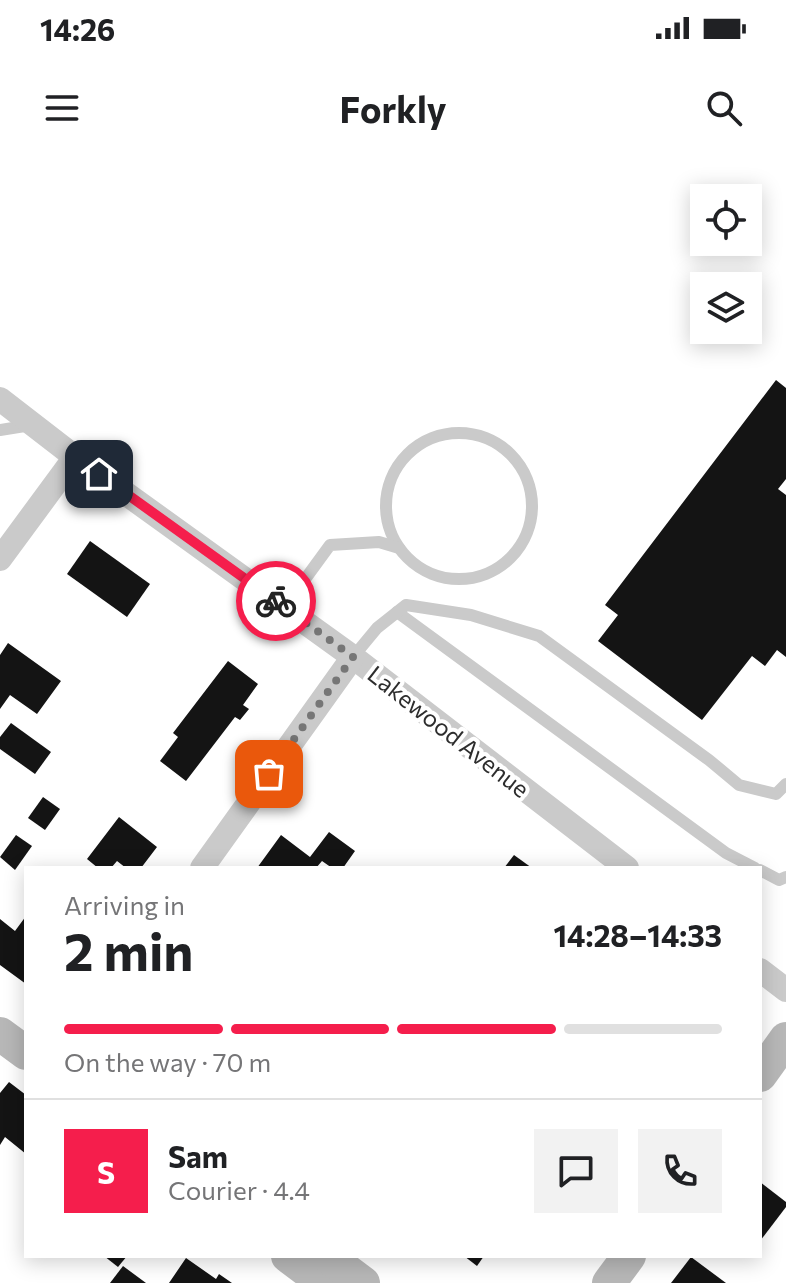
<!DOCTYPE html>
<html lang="en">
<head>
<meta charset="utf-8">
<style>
	body { margin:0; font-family:Commissioner,sans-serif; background:#f2f2f2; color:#202124; height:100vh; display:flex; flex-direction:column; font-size:30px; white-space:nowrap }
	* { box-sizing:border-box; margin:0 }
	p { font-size:26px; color:#757577 }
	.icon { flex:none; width:44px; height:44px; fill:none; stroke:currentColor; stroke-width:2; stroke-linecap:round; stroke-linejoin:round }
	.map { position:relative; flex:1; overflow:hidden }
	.panel { position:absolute; left:24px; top:706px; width:738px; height:392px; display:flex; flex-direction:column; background:#fff; border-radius:0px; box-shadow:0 4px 20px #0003 }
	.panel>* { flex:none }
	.controls { position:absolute; left:690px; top:24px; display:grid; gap:16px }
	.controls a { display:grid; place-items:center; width:72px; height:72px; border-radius:0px; background:#fff; box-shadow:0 4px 20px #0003; font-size:40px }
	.pin { position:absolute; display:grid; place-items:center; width:68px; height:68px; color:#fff; margin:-34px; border-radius:16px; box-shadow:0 4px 12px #0006 }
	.courier { position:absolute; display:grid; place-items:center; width:80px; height:80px; margin:-40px; border:6px solid #f51e4c; border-radius:50%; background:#fff; color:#222; box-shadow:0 2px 10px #0007 }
	.headline em { font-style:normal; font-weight:700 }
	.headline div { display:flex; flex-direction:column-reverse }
	.headline { display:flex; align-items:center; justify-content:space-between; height:136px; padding:0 40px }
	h1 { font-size:52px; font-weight:700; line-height:60px }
	.bar { display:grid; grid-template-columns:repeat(4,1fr); gap:12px 8px; align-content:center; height:96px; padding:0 40px }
	.bar i { height:10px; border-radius:6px; background:#e0e0e0 }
	.bar .selected { background:#f51e4c }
	.bar p { grid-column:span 4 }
	.line { display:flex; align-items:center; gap:20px; padding:0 40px; border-top:2px solid #e0e0e0 }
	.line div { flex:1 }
	.round { display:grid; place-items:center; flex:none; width:84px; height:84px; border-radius:0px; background:#f2f2f2 }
	.status { display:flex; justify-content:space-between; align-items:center; height:56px; padding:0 40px; background:#fff; direction:ltr }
	.status svg { height:22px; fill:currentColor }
	header { display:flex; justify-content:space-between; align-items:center; height:104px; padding:0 40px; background:#fff; font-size:36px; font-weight:700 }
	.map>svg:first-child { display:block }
</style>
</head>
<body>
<div class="status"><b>14:26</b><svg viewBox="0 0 49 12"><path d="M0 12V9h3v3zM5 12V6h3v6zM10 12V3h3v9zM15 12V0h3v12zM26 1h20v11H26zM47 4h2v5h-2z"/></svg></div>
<header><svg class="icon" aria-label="menu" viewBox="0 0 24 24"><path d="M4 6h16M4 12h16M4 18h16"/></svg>Forkly<svg class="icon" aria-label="search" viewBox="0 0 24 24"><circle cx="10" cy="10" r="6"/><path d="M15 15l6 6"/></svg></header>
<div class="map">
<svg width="786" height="1123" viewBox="0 0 786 1123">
	<rect width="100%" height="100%" fill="#fff"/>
	<!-- building -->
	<g fill="#141414">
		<path d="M 776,220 L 786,228 L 786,319 L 778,329 L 786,335 L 786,497 L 777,490 L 765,506 L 752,496 L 702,560 L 598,481 L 618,455 L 605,445 Z"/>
		<path d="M 90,381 L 150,424 L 127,457 L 67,414 Z"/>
		<path d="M 8,483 L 61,521 L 37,554 L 10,535 L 0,549 L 0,495 Z"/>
		<path d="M 228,501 L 258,524 L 243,545 L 249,549 L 240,560 L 235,557 L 186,621 L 160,601 L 178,577 L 173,573 Z"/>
		<path d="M 11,563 L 51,592 L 35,614 L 0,589 L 0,577 Z"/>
		<path d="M 43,637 L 60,649 L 45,670 L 28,658 Z"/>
		<path d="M 119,657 L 157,687 L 141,708 L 126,708 L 117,701 L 111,708 L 98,708 L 87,699 Z"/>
		<path d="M 329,672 L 355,691 L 343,708 L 332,708 L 322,701 L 316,708 L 257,708 L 281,675 L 310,697 Z"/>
		<path d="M 16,675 L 32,686 L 15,710 L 0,697 Z"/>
		<path d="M 514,695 L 532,708 L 504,708 Z"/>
		<path d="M 26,756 L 26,824 L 0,805 L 0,759 L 15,771 Z"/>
		<path d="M 9,922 L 26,935 L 26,994 L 5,977 L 0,985 L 0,933 Z"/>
		<path d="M 760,1022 L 786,1042 L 786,1047 L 760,1081 Z"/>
		<path d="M 104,1096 L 127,1096 L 118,1107 Z"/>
		<path d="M 464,1096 L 484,1096 L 477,1106 Z"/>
		<path d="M 691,1097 L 726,1123 L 671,1123 Z"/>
		<path d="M 186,1098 L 216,1119 L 219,1114 L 232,1123 L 169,1123 Z"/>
		<path d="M 123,1106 L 146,1123 L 110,1123 Z"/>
	</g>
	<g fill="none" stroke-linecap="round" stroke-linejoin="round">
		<!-- lane -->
		<g stroke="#cacaca" stroke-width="12">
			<path d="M 0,270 L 31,265"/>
			<circle cx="459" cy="346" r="73"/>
			<path d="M 284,448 L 330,385 L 379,382 L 399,388"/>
			<path d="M 397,452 L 726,693 L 755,708"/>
			<path d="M 353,497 L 377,468 L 406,445 L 471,455 L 539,476 L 709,600 L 739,625 L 776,634 L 786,624"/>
			<path d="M 760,710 L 779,720 L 786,717"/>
		</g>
		<!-- street -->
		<g stroke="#cacaca" stroke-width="24">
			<path d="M 0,239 L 75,297 L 353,497 L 627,708"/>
			<path d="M 0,399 L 75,297"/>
			<path d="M 202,708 L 353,497"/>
			<path d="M 760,810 L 786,830"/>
		</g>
		<!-- secondary -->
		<g stroke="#b7b7b7" stroke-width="34">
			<path d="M 0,874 L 26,893"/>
			<path d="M 760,915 L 786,879"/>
			<path d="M 288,1096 L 324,1123"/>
			<path d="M 327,1096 L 363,1123"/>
			<path d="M 609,1123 L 629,1096"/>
		</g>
	</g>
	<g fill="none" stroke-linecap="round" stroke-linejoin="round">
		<!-- done -->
		<path stroke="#767676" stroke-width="8" stroke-dasharray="0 14.4" d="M 269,614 L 353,497 L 276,441"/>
		<!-- route -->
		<path stroke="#f51e4c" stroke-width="10" d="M 99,314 L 276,441"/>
	</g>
	<g text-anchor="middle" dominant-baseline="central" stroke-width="8" stroke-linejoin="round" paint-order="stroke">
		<!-- street labels -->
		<g font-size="24" fill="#2d2d2d" stroke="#fff">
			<text transform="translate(449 571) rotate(38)">Lakewood Avenue</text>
		</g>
	</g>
</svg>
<div class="controls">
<a><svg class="icon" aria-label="locate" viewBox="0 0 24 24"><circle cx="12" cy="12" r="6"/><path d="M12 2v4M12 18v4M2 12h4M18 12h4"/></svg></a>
<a><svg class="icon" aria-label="layers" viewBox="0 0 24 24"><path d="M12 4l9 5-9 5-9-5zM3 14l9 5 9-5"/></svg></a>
</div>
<div class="pin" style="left:269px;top:614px;background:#ea580c"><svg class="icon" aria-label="bag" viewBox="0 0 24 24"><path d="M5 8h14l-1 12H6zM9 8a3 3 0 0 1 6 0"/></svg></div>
<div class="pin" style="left:99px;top:314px;background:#1f2937"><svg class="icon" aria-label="home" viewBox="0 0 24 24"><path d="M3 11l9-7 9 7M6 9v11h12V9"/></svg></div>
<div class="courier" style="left:276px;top:441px"><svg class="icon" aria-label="bike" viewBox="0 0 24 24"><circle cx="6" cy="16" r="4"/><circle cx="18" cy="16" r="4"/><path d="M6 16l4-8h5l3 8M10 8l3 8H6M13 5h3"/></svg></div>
<section class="panel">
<div class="headline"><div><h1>2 min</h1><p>Arriving in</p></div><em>14:28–14:33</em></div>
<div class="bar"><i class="selected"></i><i class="selected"></i><i class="selected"></i><i></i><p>On the way · 70 m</p></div>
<div class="line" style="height:144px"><b class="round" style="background:#f51e4c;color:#fff">S</b><div><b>Sam</b><p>Courier · 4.4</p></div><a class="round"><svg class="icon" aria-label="chat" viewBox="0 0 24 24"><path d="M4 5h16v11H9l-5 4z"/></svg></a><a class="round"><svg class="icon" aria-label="phone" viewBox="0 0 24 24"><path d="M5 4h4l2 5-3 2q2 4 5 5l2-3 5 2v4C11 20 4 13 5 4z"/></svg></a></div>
</section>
</div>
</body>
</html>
